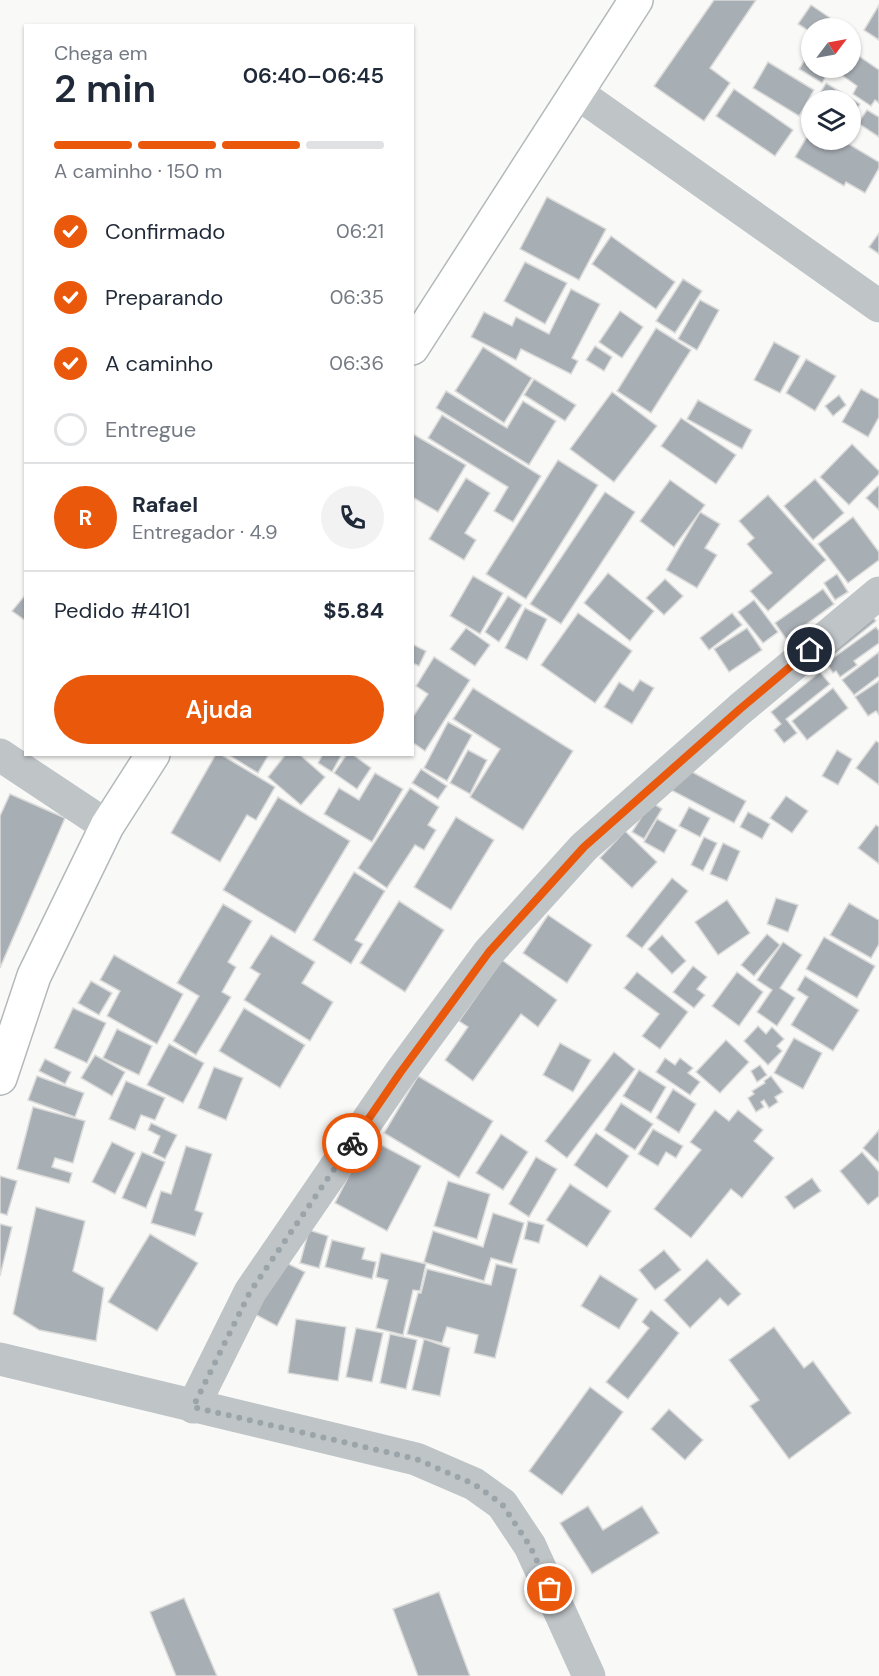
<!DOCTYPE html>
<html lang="pt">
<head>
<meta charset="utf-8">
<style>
	body { margin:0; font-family:"DM Sans",sans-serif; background:#f2f2f3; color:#1f2937; height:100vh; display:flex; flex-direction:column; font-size:22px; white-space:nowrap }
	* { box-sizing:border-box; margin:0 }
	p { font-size:20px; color:#747a83 }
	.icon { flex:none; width:33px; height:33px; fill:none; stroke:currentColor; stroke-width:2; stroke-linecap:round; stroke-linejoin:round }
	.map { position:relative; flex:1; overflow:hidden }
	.details { position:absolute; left:24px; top:24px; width:390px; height:732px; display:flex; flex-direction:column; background:#fff; border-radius:0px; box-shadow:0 2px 4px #0004 }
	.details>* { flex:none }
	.needle { width:39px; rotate:58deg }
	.tools { position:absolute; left:801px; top:18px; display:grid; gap:12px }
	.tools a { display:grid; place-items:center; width:60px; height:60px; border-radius:50%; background:#fff; box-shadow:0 2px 4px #0004; font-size:30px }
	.pin { position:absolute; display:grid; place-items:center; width:51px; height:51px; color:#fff; margin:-26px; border:3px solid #fff; border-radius:50%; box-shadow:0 2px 6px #0007 }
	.courier { position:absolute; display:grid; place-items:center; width:60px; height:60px; margin:-30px; border:4px solid #ea580c; border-radius:50%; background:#fff; color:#222; box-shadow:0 2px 8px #0007 }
	.overview em { font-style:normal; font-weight:600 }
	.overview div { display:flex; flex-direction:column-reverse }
	.overview { display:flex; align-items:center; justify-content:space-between; height:102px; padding:0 30px }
	h1 { font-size:39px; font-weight:600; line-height:45px }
	.bar { display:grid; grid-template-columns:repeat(4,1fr); gap:9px 6px; align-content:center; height:72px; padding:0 30px }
	.bar i { height:8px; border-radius:4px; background:#e0e1e3 }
	.bar .current { background:#ea580c }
	.bar p { grid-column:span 4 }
	.line { display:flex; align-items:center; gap:15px; padding:0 30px; border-top:2px solid #e0e1e3 }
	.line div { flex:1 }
	.round { display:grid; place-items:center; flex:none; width:63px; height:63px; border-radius:32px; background:#f2f2f3 }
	ol { padding:0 30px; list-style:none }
	li { display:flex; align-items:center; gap:18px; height:66px }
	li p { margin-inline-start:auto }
	li .icon { padding:6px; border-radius:50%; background:#ea580c; color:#fff; stroke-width:4 }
	li:last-child { color:#747a83 }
	li i { width:33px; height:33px; border:3px solid #e0e1e3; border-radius:50% }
	.primary-button { display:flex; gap:12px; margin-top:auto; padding:12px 30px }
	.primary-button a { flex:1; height:69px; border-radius:36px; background:#ea580c; color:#fff; font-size:24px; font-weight:600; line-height:69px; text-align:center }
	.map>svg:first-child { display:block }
</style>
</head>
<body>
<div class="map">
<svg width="879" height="1676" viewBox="0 0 879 1676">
	<rect width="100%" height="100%" fill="#f9f9f8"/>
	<!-- building -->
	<g fill="#a7aeb4" stroke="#dbdbda" stroke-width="1.5">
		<path d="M 714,0 L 756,0 L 710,68 L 730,83 L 704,121 L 654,86 Z"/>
		<path d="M 811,5 L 845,28 L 812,28 L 812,33 L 798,24 Z"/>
		<path d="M 879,5 L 879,40 L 864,30 Z"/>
		<path d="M 850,50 L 879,70 L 879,103 L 875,100 L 871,106 L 853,94 L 857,86 L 836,71 L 838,68 L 850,68 Z"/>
		<path d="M 808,55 L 812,57 L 812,68 L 830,69 L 822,83 L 799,69 Z"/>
		<path d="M 768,62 L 814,90 L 799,116 L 753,88 Z"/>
		<path d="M 826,83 L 860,104 L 850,121 L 850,100 L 816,100 Z"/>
		<path d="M 734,89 L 793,130 L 775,156 L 716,116 Z"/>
		<path d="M 867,110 L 879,117 L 879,137 L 858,123 Z"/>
		<path d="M 812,128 L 812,140 L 842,140 L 879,162 L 879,168 L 865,193 L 846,182 L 844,186 L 795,157 Z"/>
		<path d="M 547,197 L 606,229 L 579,280 L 520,249 Z"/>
		<path d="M 879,233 L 879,254 L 869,247 Z"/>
		<path d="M 611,236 L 675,282 L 656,309 L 592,264 Z"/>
		<path d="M 525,262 L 567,283 L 545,324 L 504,301 Z"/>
		<path d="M 683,279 L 702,291 L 675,333 L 656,321 Z"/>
		<path d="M 571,289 L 600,304 L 572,358 L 578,361 L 571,374 L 521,349 L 516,360 L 471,337 L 484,312 L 512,326 L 516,317 L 549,334 Z"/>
		<path d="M 700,300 L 719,310 L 697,350 L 678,339 Z"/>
		<path d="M 620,311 L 643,327 L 622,358 L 599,342 Z"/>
		<path d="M 656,328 L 691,350 L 651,413 L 617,391 Z"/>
		<path d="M 774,342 L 800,356 L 780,393 L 754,380 Z"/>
		<path d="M 595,346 L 612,357 L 604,371 L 586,360 Z"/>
		<path d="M 483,347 L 532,378 L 504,423 L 455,391 Z"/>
		<path d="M 806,359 L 836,376 L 815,411 L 786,393 Z"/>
		<path d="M 534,379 L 576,405 L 565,421 L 524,395 Z"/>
		<path d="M 861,389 L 879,399 L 879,417 L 868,437 L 842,422 Z"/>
		<path d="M 446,391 L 507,428 L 523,401 L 556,421 L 529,465 L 436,408 Z"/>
		<path d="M 612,392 L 657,426 L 614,482 L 570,449 Z"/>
		<path d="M 839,395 L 846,405 L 833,416 L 825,406 Z"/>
		<path d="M 698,400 L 752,430 L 742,449 L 687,419 Z"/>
		<path d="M 442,415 L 541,476 L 513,522 L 494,511 L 508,487 L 428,438 Z"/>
		<path d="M 681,418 L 736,455 L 716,484 L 661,446 Z"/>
		<path d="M 413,434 L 466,465 L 438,512 L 412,497 Z"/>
		<path d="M 852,444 L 879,471 L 879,474 L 849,505 L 820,477 Z"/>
		<path d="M 558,460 L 598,485 L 526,599 L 486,574 Z"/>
		<path d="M 466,478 L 490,493 L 465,533 L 476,540 L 464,560 L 429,539 Z"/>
		<path d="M 815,479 L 844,513 L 813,540 L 784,506 Z"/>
		<path d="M 670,480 L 705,505 L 674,547 L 640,521 Z"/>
		<path d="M 878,486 L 879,487 L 879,510 L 866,498 Z"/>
		<path d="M 605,492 L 635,512 L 561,624 L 530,604 Z"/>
		<path d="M 768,495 L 826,560 L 768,611 L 750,591 L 772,573 L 747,544 L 754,538 L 739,521 Z"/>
		<path d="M 700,512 L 720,524 L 705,548 L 717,555 L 697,588 L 666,570 Z"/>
		<path d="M 853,517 L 879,552 L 879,560 L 848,583 L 818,544 Z"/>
		<path d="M 608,573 L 654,611 L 630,641 L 584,603 Z"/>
		<path d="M 837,574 L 848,592 L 835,600 L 824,583 Z"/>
		<path d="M 473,576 L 503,593 L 480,634 L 450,616 Z"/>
		<path d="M 665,579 L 683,596 L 664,615 L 646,598 Z"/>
		<path d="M 823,589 L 834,604 L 786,639 L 775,623 Z"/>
		<path d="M 26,594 L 26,621 L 12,611 Z"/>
		<path d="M 508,596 L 522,605 L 499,642 L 485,632 Z"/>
		<path d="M 754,600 L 778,632 L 763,643 L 738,612 Z"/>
		<path d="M 525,608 L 547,619 L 527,660 L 505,648 Z"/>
		<path d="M 867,610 L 876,621 L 821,665 L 812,653 Z"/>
		<path d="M 578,613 L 632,651 L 595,703 L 541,665 Z"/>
		<path d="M 732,613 L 742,625 L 709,650 L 700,638 Z"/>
		<path d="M 876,627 L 879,631 L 879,643 L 854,661 L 857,665 L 840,677 L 836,671 L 833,673 L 826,663 Z"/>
		<path d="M 466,628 L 490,645 L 475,666 L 450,649 Z"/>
		<path d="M 747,628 L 762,650 L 729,672 L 714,649 Z"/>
		<path d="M 412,644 L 426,651 L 419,666 L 412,663 Z"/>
		<path d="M 879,652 L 879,676 L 854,695 L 842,680 Z"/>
		<path d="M 434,657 L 470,680 L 425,751 L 412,742 L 412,718 L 428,694 L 416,686 Z"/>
		<path d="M 820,672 L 830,684 L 786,719 L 797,733 L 784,743 L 774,730 L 781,724 L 771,712 Z"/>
		<path d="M 640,680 L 654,688 L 632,724 L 604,707 L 619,682 L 633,691 Z"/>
		<path d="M 879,681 L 879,715 L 876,711 L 868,716 L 855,697 Z"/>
		<path d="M 473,688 L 573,751 L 523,830 L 470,797 L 500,749 L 453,719 Z"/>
		<path d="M 833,688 L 848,708 L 807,740 L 792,721 Z"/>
		<path d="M 448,722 L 472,735 L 447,781 L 424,768 Z"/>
		<path d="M 876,741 L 879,743 L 879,785 L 856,768 Z"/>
		<path d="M 468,750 L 487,760 L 470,794 L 450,783 Z"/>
		<path d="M 837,750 L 852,759 L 838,785 L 822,776 Z"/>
		<path d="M 216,754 L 220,754 L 275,787 L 256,820 L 247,815 L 220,862 L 171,833 Z"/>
		<path d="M 227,754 L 266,754 L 268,756 L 258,773 Z"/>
		<path d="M 286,754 L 299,754 L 325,777 L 301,805 L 268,777 Z"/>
		<path d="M 323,754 L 342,754 L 332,772 L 318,763 Z"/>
		<path d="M 347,754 L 352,754 L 371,768 L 357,789 L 334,773 Z"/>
		<path d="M 683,767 L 746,801 L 734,823 L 671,790 Z"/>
		<path d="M 421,769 L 447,786 L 438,799 L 412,783 Z"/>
		<path d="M 375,773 L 403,789 L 372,842 L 324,814 L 339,788 L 359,800 Z"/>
		<path d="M 410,788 L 439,807 L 428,825 L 436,830 L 424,850 L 415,845 L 387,888 L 358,868 Z"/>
		<path d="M 10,794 L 65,818 L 0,968 L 0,816 Z"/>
		<path d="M 786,796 L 808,811 L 792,833 L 770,818 Z"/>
		<path d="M 278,797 L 350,841 L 295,933 L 223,890 Z"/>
		<path d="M 651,802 L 662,809 L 644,839 L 632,832 Z"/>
		<path d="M 689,807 L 710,818 L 700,837 L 679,826 Z"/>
		<path d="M 748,812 L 770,824 L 762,839 L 740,827 Z"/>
		<path d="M 456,817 L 494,840 L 451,910 L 414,887 Z"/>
		<path d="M 657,819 L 677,830 L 664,853 L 644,842 Z"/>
		<path d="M 876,825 L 879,827 L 879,864 L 858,848 Z"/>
		<path d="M 625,831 L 657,862 L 632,888 L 600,858 Z"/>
		<path d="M 704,837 L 717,843 L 703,871 L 691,865 Z"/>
		<path d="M 723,843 L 740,851 L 727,881 L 710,874 Z"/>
		<path d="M 354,872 L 385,891 L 355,940 L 363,944 L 351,964 L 313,940 Z"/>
		<path d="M 672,878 L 688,891 L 642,948 L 626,936 Z"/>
		<path d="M 776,898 L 798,905 L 788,932 L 767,924 Z"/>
		<path d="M 727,900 L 750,933 L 718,955 L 695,922 Z"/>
		<path d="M 399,901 L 444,930 L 405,992 L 360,963 Z"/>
		<path d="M 849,903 L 879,920 L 879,944 L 871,958 L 830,935 Z"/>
		<path d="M 223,904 L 252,921 L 228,962 L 236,967 L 222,992 L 231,997 L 196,1055 L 173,1041 L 199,996 L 177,983 Z"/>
		<path d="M 548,915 L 592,945 L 567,983 L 523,953 Z"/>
		<path d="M 767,934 L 780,945 L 754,976 L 741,965 Z"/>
		<path d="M 271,935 L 315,962 L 302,983 L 333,1002 L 310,1041 L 244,1000 L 260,974 L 250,968 Z"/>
		<path d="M 662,935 L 686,961 L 672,974 L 648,949 Z"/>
		<path d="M 824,937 L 875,966 L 857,998 L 806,969 Z"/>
		<path d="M 783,942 L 802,955 L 780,988 L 795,998 L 777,1026 L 757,1012 L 772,990 L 757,980 Z"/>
		<path d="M 114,955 L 183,994 L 157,1044 L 107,1016 L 120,991 L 100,980 Z"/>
		<path d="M 502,960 L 557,1000 L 538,1027 L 521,1014 L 473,1081 L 445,1060 L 468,1027 L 459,1021 Z"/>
		<path d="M 693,966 L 707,977 L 697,989 L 705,995 L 694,1008 L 673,992 Z"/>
		<path d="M 637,972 L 688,1012 L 660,1049 L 642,1036 L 659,1014 L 624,988 Z"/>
		<path d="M 737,972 L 763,992 L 739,1026 L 712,1006 Z"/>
		<path d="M 805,976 L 859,1010 L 833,1051 L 791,1025 L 808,997 L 797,990 Z"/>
		<path d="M 91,981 L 112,993 L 99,1015 L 78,1003 Z"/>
		<path d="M 73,1008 L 106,1023 L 87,1063 L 54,1048 Z"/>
		<path d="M 244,1008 L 305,1045 L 280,1088 L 219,1051 Z"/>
		<path d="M 758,1026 L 766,1034 L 772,1027 L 784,1039 L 777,1046 L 782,1051 L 768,1065 L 744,1041 Z"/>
		<path d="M 117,1029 L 152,1046 L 139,1075 L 103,1058 Z"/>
		<path d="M 794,1038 L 822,1053 L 803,1089 L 774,1073 Z"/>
		<path d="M 726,1040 L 749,1062 L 720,1093 L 696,1072 Z"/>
		<path d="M 560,1043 L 591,1060 L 573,1092 L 543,1075 Z"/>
		<path d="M 169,1044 L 204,1063 L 183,1103 L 147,1085 Z"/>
		<path d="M 614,1052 L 635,1069 L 567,1158 L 545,1141 Z"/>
		<path d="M 95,1055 L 125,1072 L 112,1096 L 81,1078 Z"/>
		<path d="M 665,1058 L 675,1065 L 680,1058 L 693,1068 L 688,1073 L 700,1082 L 690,1095 L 656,1072 Z"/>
		<path d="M 45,1059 L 71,1072 L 65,1084 L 39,1071 Z"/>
		<path d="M 760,1065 L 767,1075 L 757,1082 L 751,1071 Z"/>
		<path d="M 214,1067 L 243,1078 L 226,1120 L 198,1108 Z"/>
		<path d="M 639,1070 L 666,1087 L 651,1113 L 623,1096 Z"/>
		<path d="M 37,1076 L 84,1093 L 75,1117 L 28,1100 Z"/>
		<path d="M 418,1076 L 493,1121 L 459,1178 L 384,1133 Z"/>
		<path d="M 771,1076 L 783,1092 L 775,1097 L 778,1102 L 769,1108 L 764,1100 L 761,1102 L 764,1107 L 756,1112 L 748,1098 L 754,1094 L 752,1091 L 765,1083 L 764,1081 Z"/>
		<path d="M 126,1081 L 165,1098 L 155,1120 L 141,1115 L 135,1130 L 109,1119 Z"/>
		<path d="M 673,1089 L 696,1104 L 679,1133 L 656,1118 Z"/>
		<path d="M 621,1103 L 653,1124 L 635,1150 L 604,1130 Z"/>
		<path d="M 33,1107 L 85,1121 L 73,1163 L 55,1158 L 52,1167 L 72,1173 L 69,1183 L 17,1169 Z"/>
		<path d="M 715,1110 L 729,1121 L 738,1110 L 763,1130 L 754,1141 L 774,1158 L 742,1198 L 731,1189 L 691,1238 L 654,1209 L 701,1150 L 690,1142 Z"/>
		<path d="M 151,1123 L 177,1135 L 165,1159 L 153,1153 L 160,1136 L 148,1130 Z"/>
		<path d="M 653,1129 L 683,1146 L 676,1158 L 666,1152 L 658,1166 L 638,1154 Z"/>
		<path d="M 879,1130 L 879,1163 L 863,1148 Z"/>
		<path d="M 596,1133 L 629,1156 L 607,1188 L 574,1165 Z"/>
		<path d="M 501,1134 L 528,1152 L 503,1190 L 476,1173 Z"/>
		<path d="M 368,1138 L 421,1166 L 387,1231 L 335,1203 Z"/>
		<path d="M 112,1142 L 135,1153 L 115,1194 L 92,1182 Z"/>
		<path d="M 186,1146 L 212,1154 L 195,1210 L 203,1213 L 195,1236 L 151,1223 L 161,1191 L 171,1194 Z"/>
		<path d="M 142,1152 L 165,1162 L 146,1208 L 122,1198 Z"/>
		<path d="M 862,1152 L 879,1172 L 879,1196 L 868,1205 L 840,1171 Z"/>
		<path d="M 536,1157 L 557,1169 L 529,1217 L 509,1204 Z"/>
		<path d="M 0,1176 L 17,1181 L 7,1215 L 0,1213 Z"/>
		<path d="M 812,1178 L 821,1191 L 794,1209 L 785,1197 Z"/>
		<path d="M 448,1181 L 490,1194 L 477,1239 L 434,1226 Z"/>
		<path d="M 570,1184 L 611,1211 L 587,1247 L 546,1220 Z"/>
		<path d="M 36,1207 L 85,1221 L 73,1271 L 104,1288 L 96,1341 L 39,1330 L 13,1314 Z"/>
		<path d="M 493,1213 L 524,1223 L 512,1264 L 491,1258 L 484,1281 L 424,1262 L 433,1231 L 483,1247 Z"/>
		<path d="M 528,1221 L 544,1225 L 539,1243 L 524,1239 Z"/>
		<path d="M 0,1224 L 12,1227 L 0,1276 Z"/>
		<path d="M 309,1230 L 328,1236 L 319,1268 L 300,1263 Z"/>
		<path d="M 150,1234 L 198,1263 L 157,1331 L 108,1302 Z"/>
		<path d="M 332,1240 L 365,1248 L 362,1259 L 376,1262 L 372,1279 L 325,1267 Z"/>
		<path d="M 664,1250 L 681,1270 L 655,1290 L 639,1270 Z"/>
		<path d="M 381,1253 L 426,1264 L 420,1291 L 413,1290 L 403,1335 L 376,1328 L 388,1280 L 376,1277 Z"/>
		<path d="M 707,1259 L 741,1294 L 728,1306 L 720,1298 L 690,1328 L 664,1300 Z"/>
		<path d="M 280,1260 L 305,1272 L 277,1326 L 253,1313 Z"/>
		<path d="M 496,1264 L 517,1269 L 495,1358 L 474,1353 L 478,1335 L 447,1327 L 442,1343 L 407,1334 L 418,1293 L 421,1293 L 427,1269 L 491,1285 Z"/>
		<path d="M 600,1275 L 638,1299 L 619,1329 L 581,1306 Z"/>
		<path d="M 651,1310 L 679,1333 L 628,1399 L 606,1382 L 649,1328 L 642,1322 Z"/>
		<path d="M 296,1319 L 346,1327 L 338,1381 L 288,1373 Z"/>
		<path d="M 774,1327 L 804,1368 L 813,1361 L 851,1413 L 789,1459 L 750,1406 L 759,1400 L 729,1360 Z"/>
		<path d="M 356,1328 L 383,1333 L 372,1382 L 346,1377 Z"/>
		<path d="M 390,1334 L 417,1340 L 406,1389 L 380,1383 Z"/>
		<path d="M 424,1339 L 450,1348 L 440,1396 L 412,1390 Z"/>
		<path d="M 590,1387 L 623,1412 L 562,1495 L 529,1471 Z"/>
		<path d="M 669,1409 L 703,1440 L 685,1460 L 651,1429 Z"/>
		<path d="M 588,1506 L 603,1530 L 642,1506 L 659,1533 L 592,1574 L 560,1523 Z"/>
		<path d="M 439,1592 L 470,1676 L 418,1676 L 393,1609 Z"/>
		<path d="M 184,1598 L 217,1676 L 176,1676 L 150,1612 Z"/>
	</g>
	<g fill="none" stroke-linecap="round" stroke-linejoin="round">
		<defs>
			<g id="major">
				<path d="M 412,348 L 636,0"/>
				<path d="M 0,1078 L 34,976 L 107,826 L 153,754"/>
			</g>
		</defs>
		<!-- major casing -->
		<use href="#major" stroke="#b3b8bb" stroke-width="36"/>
		<!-- minor -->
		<g stroke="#bfc4c7" stroke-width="33">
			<path d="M 576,92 L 879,306"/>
			<path d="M 0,755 L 107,826"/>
			<path d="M 0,1359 L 416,1459 L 474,1484 L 502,1504 L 530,1546 L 589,1676"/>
			<path d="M 193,1407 L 250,1292 L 400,1073 L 489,952 L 584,847 L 740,709 L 879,593"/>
		</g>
		<!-- major -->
		<use href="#major" stroke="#fff" stroke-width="33"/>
	</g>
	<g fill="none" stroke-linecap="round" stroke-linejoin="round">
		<!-- done -->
		<path stroke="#9aa4a9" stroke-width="6" stroke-dasharray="0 10.8" d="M 352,1143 L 250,1292 L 193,1407 L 416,1459 L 474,1484 L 502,1504 L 530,1546 L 550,1589"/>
		<!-- route -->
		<path stroke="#ea580c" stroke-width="8" d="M 352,1143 L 400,1073 L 489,952 L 584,847 L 740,709 L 810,650"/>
	</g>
</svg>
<div class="tools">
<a><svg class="needle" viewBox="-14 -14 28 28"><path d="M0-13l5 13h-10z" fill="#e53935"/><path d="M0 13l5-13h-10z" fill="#747a83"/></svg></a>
<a><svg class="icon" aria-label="layers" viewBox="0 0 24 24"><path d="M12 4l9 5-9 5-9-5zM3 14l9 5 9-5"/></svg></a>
</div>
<div class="pin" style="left:550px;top:1589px;background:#ea580c"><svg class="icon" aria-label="bag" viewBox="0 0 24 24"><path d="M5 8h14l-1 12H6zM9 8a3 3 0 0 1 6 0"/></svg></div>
<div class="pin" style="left:810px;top:650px;background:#1f2937"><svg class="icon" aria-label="home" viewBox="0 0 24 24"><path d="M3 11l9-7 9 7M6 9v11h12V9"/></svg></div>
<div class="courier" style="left:352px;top:1143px"><svg class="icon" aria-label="bike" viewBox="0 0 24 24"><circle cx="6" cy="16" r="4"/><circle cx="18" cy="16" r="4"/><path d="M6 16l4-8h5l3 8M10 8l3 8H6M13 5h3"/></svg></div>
<section class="details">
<div class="overview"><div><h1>2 min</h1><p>Chega em</p></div><em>06:40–06:45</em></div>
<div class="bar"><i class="current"></i><i class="current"></i><i class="current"></i><i></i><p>A caminho · 150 m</p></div>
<ol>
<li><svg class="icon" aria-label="check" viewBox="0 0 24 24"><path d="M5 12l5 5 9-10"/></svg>Confirmado<p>06:21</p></li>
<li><svg class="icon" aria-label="check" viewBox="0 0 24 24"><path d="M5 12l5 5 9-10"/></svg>Preparando<p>06:35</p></li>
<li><svg class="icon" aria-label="check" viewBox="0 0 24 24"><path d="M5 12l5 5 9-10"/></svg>A caminho<p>06:36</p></li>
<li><i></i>Entregue</li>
</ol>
<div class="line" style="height:108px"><b class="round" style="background:#ea580c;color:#fff">R</b><div><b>Rafael</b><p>Entregador · 4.9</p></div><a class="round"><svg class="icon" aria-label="phone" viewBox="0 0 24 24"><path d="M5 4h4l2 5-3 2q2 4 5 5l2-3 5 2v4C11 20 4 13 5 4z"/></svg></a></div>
<div class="line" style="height:78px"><div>Pedido #4101</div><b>$5.84</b></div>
<div class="primary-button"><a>Ajuda</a></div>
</section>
</div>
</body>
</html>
